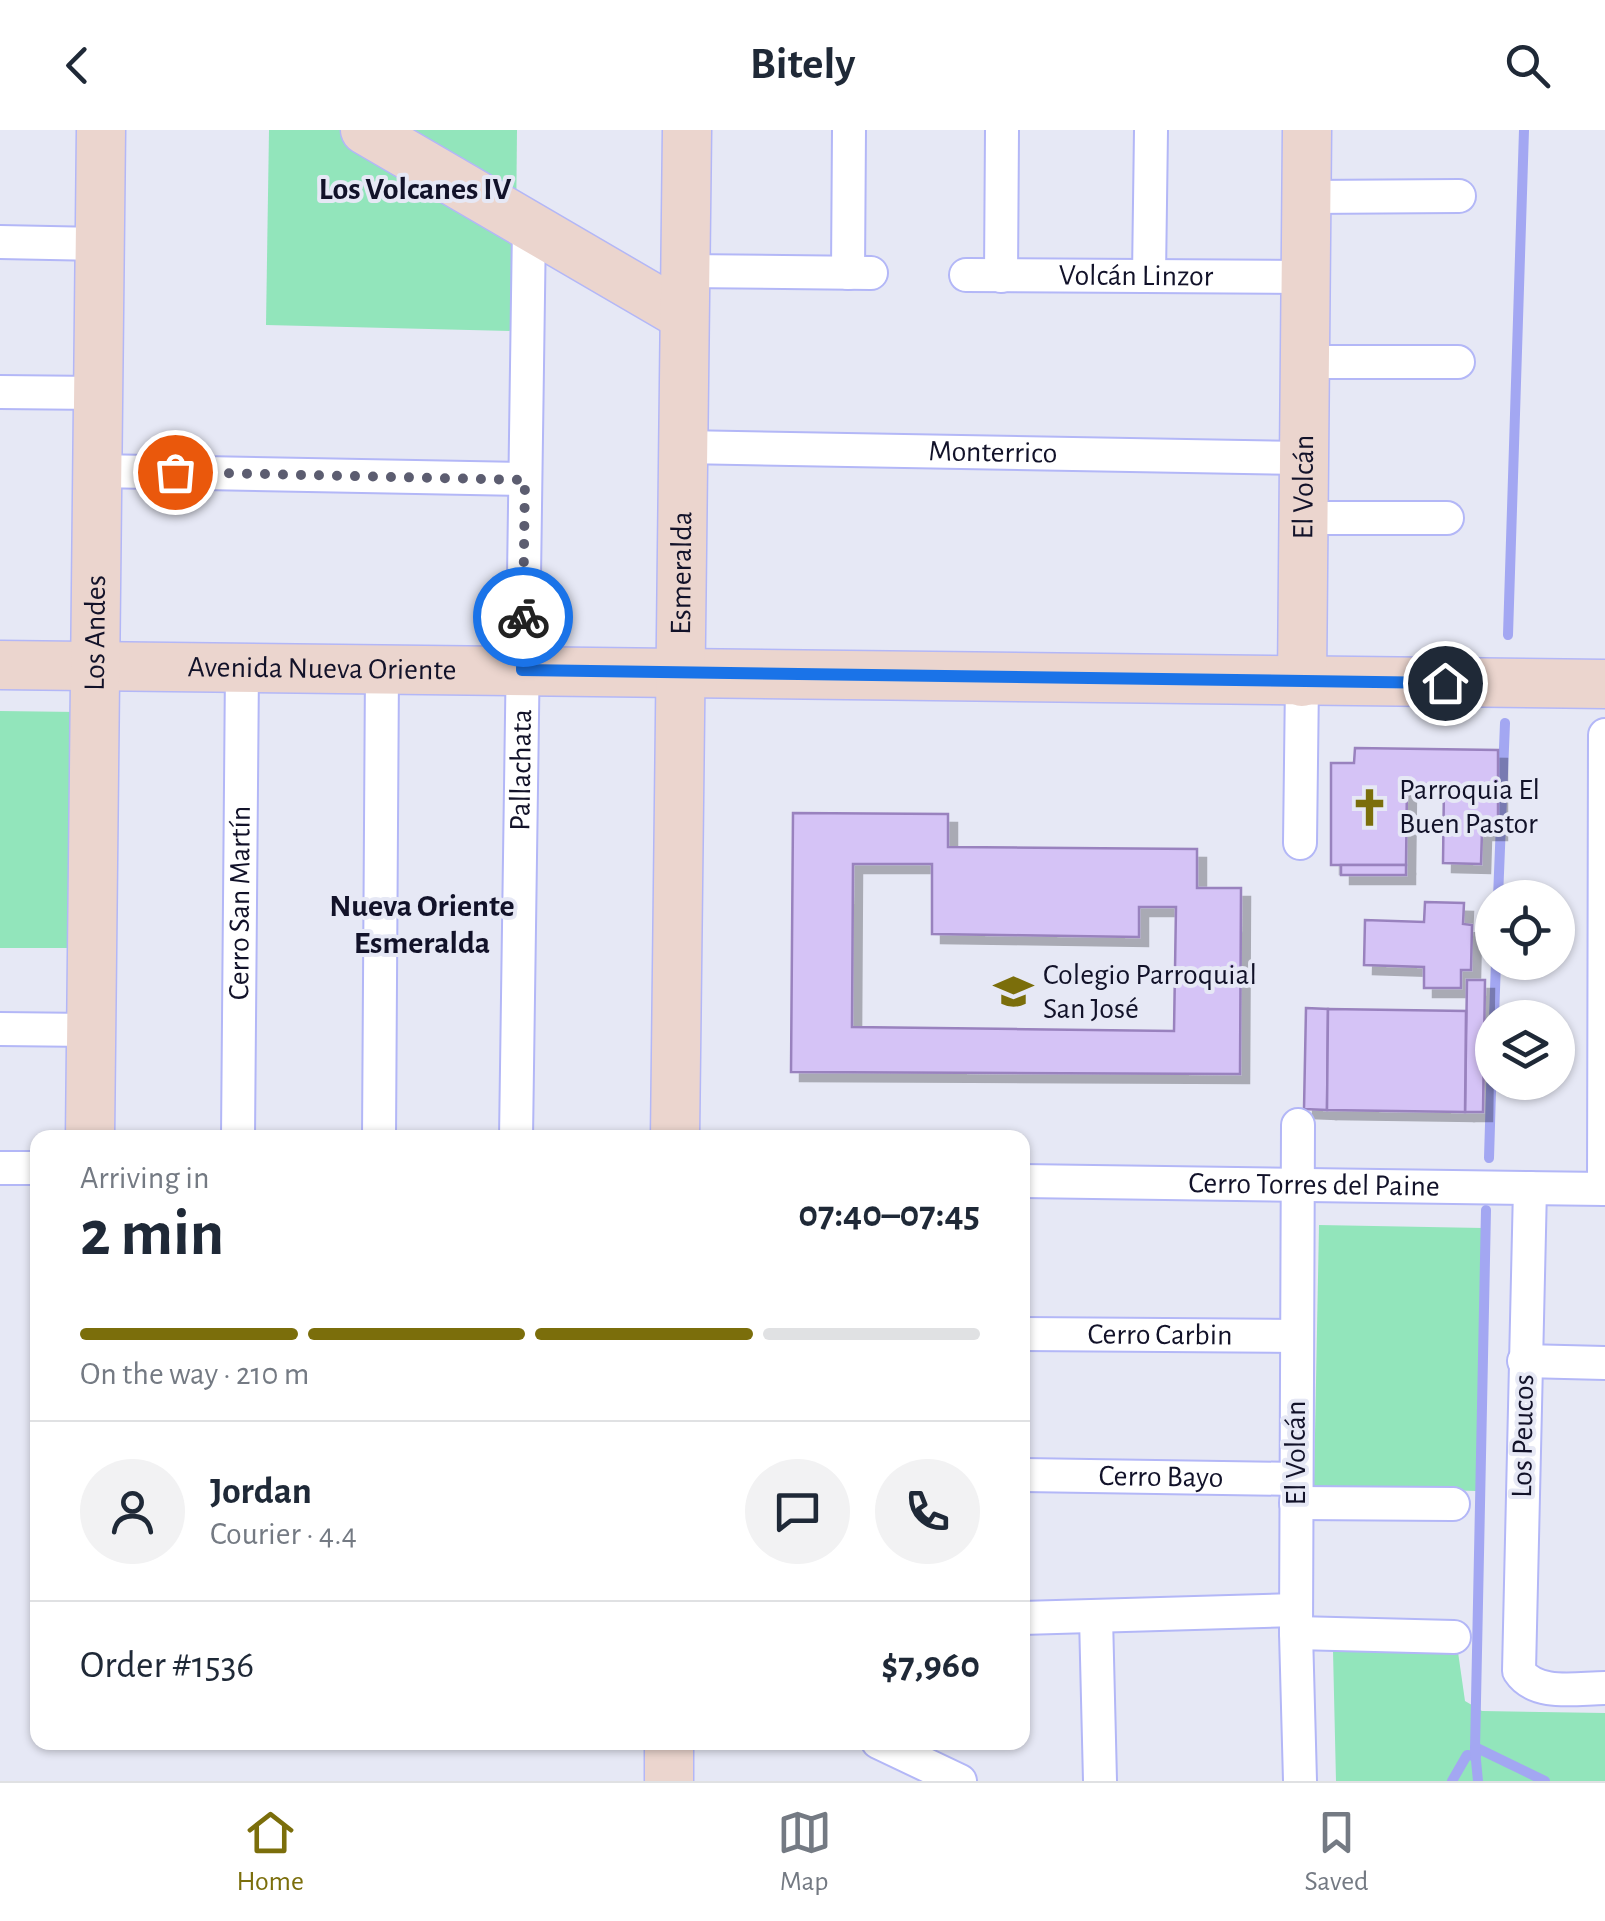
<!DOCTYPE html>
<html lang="en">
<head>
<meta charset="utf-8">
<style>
	body { margin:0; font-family:"Alegreya Sans",sans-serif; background:#f2f2f3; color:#1f2937; height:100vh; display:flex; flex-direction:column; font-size:38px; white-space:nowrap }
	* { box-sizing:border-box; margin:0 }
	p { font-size:32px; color:#747a83 }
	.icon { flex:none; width:55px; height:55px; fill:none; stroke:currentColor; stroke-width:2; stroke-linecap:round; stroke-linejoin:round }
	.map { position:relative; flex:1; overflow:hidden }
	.details { position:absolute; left:30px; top:1000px; width:1000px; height:620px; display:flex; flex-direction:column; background:#fff; border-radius:20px; box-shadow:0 2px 8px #0004 }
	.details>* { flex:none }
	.buttons { position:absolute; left:1475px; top:750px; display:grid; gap:20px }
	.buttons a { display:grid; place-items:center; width:100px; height:100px; border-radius:50%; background:#fff; box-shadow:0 2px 8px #0004; font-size:50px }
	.pin { position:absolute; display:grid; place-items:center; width:85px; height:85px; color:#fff; margin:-42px; border:5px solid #fff; border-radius:50%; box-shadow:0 2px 10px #0007 }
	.courier { position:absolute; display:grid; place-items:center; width:100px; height:100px; margin:-50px; border:8px solid #1a73e8; border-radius:50%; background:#fff; color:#222; box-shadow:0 2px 12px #0007 }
	.overview em { font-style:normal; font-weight:600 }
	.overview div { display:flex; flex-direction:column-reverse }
	.overview { display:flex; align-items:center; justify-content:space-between; height:170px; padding:0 50px }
	h1 { font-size:65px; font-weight:600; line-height:75px }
	.bar { display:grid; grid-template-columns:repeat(4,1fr); gap:15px 10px; align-content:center; height:120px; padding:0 50px }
	.bar i { height:12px; border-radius:8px; background:#e0e1e3 }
	.bar .active { background:#7b6e0b }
	.bar p { grid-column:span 4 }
	.line { display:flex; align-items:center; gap:25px; padding:0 50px; border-top:2px solid #e0e1e3 }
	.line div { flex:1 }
	.round { display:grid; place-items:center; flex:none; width:105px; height:105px; border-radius:52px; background:#f2f2f3 }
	header { display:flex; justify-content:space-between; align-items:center; height:130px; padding:0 50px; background:#fff; font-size:45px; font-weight:600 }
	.dock { display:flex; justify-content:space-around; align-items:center; height:140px; border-top:2px solid #e0e1e3; background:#fff; font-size:28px; color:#747a83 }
	.dock a { display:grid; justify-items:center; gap:5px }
	.dock .active { color:#7b6e0b }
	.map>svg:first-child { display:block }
</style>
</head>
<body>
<header><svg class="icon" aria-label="back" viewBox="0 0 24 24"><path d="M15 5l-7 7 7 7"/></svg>Bitely<svg class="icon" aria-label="search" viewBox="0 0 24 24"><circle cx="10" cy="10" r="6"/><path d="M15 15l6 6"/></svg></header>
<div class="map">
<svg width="1605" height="1651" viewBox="0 0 1605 1651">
	<defs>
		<filter id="shadow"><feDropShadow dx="9" dy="9" stdDeviation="0" flood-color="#0004"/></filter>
	</defs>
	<rect width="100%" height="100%" fill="#e6e8f5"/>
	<!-- green -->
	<g fill="#92e5bb">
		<path d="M 269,0 L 517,0 L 515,201 L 266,195 Z"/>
		<path d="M 0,581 L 78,582 L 72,818 L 0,818 Z"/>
		<path d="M 1319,1095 L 1483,1098 L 1476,1361 L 1314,1356 Z"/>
		<path d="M 1333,1521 L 1458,1522 L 1465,1571 L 1482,1581 L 1605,1583 L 1605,1651 L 1336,1651 Z"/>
	</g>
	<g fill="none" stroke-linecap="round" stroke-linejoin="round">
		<!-- stream -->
		<g stroke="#a3a7f2" stroke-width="10">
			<path d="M 1508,505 L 1524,0"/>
			<path d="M 1498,768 L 1505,593"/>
			<path d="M 1494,888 L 1496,832"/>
			<path d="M 1489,1028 L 1492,928"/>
			<path d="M 1475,1617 L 1545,1651"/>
			<path d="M 1452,1651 L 1467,1625 L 1476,1626"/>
			<path d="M 1478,1651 L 1475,1620 L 1486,1080"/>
		</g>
	</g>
	<!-- building -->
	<g fill="#d5c3f6" stroke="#9982be" stroke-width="2.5" fill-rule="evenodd" filter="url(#shadow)">
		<path d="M 1355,618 L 1498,620 L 1498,701 L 1482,701 L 1481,734 L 1443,733 L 1444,654 L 1407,654 L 1406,735 L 1331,735 L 1331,633 L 1354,633 Z"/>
		<path d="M 793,683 L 948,684 L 948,717 L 1197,719 L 1197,758 L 1241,758 L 1240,944 L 791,942 ZM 853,734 L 932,734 L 932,804 L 1139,807 L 1139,777 L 1176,777 L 1174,901 L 852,897 Z"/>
		<rect x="1341" y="735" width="65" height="10"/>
		<path d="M 1425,772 L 1464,773 L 1463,794 L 1472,795 L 1471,840 L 1461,840 L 1461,858 L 1424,858 L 1424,837 L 1364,835 L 1365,790 L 1424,792 Z"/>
		<path d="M 1467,850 L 1485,850 L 1483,982 L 1465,982 Z"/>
		<path d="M 1306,878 L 1328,879 L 1327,980 L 1304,979 Z"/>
		<path d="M 1328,879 L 1466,881 L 1465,982 L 1327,980 Z"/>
	</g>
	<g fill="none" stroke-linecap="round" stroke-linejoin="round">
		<defs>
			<g id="street">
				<path d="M 1307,67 L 1459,66"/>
				<path d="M 0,112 L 100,114"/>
				<path d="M 685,141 L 871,143"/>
				<path d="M 848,143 L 849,0"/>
				<path id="s1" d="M 966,145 L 1306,147"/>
				<path d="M 1001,146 L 1002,0"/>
				<path d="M 1149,146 L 1151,0"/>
				<path d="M 1305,232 L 1458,232"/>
				<path d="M 0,262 L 98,263"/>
				<path id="s2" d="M 683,317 L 1304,328"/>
				<path d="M 97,341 L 525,349"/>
				<path d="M 1304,388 L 1447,388"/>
				<path d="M 1300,713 L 1302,552"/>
				<path d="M 0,899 L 91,900"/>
				<path d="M 1298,995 L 1296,1503 L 1300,1651"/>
				<path id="s3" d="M 238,1008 L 242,537"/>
				<path d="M 379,1008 L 382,539"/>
				<path id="s4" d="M 516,1008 L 529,96"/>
				<path d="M 0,1038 L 38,1038"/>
				<path id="s5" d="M 1022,1051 L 1605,1059"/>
				<path d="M 1530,1058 L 1519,1541 C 1536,1567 1577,1558 1605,1558"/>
				<path d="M 1604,1059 L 1605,605"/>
				<path id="s6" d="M 1022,1204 L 1296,1206"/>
				<path d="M 1524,1231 L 1605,1233"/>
				<path id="s7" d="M 1023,1345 L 1296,1349"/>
				<path d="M 1296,1373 L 1453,1374"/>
				<path d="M 1096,1487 L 1100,1651"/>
				<path d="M 1022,1488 L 1296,1480"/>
				<path d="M 1296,1503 L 1454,1507"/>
				<path d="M 878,1612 L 960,1651"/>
			</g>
			<g id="secondary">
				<path d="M 365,0 L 684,186"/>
				<path id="s8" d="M 0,535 L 1605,554"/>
				<path id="s9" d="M 1302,552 L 1307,0"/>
				<path id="s10" d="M 90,1008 L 101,0"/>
				<path id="s11" d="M 675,1008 L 687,0"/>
				<path d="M 669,1651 L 669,1612"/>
			</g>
		</defs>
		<!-- street casing -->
		<use href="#street" stroke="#b3b7f7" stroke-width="36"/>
		<!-- secondary casing -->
		<use href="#secondary" stroke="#b3b7f7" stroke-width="51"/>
		<!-- street -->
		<use href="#street" stroke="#fff" stroke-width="32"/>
		<!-- secondary -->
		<use href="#secondary" stroke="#ebd5ce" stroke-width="48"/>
	</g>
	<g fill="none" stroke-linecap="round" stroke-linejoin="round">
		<!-- done -->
		<path stroke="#5c5d70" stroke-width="10" stroke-dasharray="0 18" d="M 175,342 L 525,350 L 523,487"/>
		<!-- route -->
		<path stroke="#1a73e8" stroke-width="12" d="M 523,487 L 522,540 L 1445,553"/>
	</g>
	<!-- icons -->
	<defs>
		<symbol id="church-bare" viewBox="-9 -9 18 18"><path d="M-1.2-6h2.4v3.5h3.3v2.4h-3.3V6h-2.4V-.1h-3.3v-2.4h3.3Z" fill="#7b6e0b" stroke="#e6e8f5" stroke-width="2.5" paint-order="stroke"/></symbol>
		<symbol id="school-bare" viewBox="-9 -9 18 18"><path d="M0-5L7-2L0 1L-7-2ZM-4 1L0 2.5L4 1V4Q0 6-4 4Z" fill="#7b6e0b" stroke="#e6e8f5" stroke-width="2.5" paint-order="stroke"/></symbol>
	</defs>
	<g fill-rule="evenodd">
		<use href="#church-bare" x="1342" y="650" width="55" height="55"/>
		<use href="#school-bare" x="986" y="834" width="55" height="55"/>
	</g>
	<g text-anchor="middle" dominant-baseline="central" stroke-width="8" stroke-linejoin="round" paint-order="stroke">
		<!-- street labels -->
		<g font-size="30" fill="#121229" stroke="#e6e8f5">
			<text stroke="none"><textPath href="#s1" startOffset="170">Volcán Linzor</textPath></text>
			<text stroke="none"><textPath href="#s2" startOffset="310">Monterrico</textPath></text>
			<text stroke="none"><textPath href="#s9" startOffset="195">El Volcán</textPath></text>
			<text stroke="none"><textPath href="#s11" startOffset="565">Esmeralda</textPath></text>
			<text stroke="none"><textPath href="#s10" startOffset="505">Los Andes</textPath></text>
			<text stroke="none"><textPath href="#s8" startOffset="322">Avenida Nueva Oriente</textPath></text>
			<text stroke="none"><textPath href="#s4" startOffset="368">Pallachata</textPath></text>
			<text stroke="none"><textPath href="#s3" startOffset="235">Cerro San Martín</textPath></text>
			<text stroke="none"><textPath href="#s5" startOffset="292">Cerro Torres del Paine</textPath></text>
			<text stroke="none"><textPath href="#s6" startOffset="138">Cerro Carbin</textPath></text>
			<text transform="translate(1523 1306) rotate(-89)">Los Peucos</text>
			<text transform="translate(1296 1323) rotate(-90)">El Volcán</text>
			<text stroke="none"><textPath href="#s7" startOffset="138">Cerro Bayo</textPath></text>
		</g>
		<!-- poi labels -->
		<g font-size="30" fill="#121229" stroke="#e6e8f5" text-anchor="start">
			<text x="1399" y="660">Parroquia El<tspan x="1399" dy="34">Buen Pastor</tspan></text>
			<text x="1043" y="845">Colegio Parroquial<tspan x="1043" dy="34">San José</tspan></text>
		</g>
		<!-- neighbourhood labels -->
		<g font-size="32" font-weight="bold" fill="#121229" stroke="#e6e8f5">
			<text x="415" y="59">Los Volcanes IV</text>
			<text x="422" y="776">Nueva Oriente<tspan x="422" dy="37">Esmeralda</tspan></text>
		</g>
	</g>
</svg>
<div class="buttons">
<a><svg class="icon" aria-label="locate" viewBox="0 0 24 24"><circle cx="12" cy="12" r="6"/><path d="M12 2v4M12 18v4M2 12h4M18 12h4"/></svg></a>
<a><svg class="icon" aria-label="layers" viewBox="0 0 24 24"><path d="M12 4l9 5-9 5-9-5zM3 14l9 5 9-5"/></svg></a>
</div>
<div class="pin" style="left:175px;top:342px;background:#ea580c"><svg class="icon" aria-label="bag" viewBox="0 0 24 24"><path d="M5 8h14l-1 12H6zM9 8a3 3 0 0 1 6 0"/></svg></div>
<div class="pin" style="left:1445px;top:553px;background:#1f2937"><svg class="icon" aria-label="home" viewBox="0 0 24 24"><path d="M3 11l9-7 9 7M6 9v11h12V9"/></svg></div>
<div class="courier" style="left:523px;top:487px"><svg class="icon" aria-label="bike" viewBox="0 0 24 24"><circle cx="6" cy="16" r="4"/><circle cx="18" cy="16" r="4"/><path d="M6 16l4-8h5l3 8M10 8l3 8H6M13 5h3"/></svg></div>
<section class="details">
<div class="overview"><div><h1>2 min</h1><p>Arriving in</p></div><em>07:40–07:45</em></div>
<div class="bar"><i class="active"></i><i class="active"></i><i class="active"></i><i></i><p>On the way · 210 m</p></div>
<div class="line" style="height:180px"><a class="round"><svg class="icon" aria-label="person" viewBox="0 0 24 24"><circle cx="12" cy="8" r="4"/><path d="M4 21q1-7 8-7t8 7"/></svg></a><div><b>Jordan</b><p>Courier · 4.4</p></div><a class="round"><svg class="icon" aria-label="chat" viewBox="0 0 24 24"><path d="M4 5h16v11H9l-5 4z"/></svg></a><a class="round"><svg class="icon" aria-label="phone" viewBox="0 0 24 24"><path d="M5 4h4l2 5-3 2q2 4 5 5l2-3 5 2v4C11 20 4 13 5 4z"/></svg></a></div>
<div class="line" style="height:130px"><div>Order #1536</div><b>$7,960</b></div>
</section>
</div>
<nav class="dock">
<a class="active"><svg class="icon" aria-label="home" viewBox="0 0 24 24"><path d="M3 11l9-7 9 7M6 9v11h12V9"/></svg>Home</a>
<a><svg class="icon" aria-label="map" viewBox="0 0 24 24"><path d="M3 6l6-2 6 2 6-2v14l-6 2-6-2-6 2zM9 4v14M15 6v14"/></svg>Map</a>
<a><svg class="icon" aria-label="saved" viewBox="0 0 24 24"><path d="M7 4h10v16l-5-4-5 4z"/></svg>Saved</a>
</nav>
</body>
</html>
